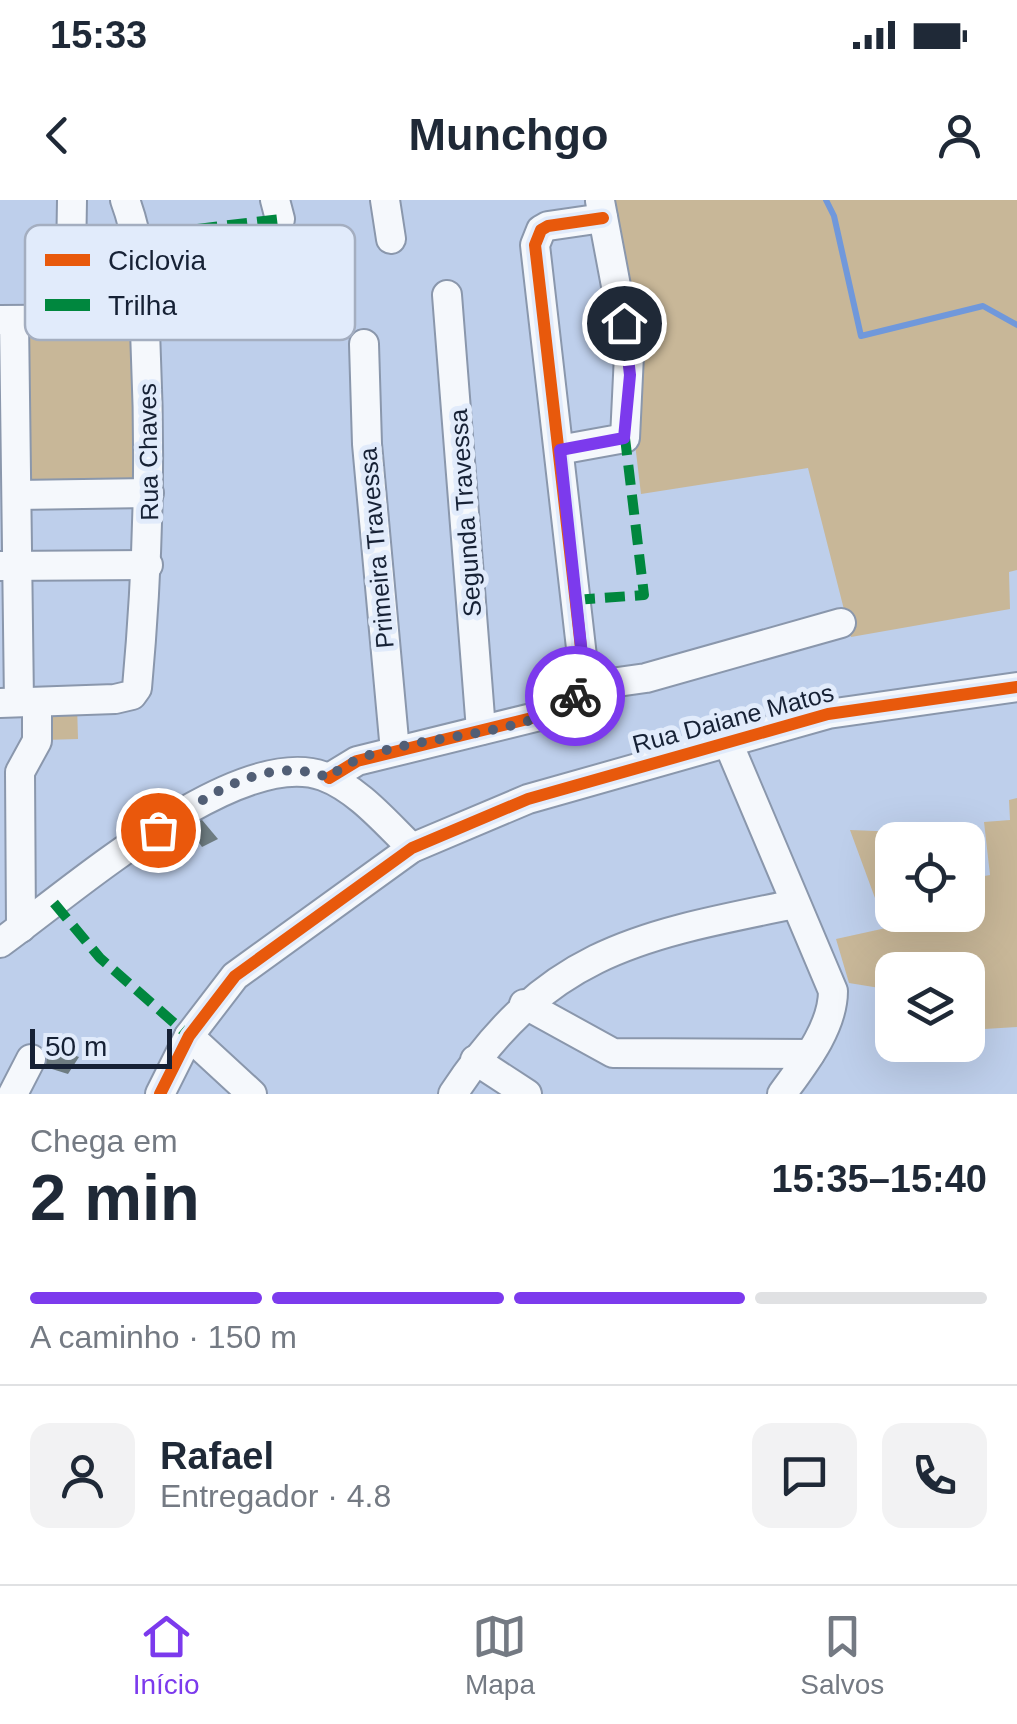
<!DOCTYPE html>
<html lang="pt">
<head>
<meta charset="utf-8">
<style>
	body { margin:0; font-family:Arial,sans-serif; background:#f2f2f3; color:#1f2937; height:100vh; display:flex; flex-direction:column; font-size:38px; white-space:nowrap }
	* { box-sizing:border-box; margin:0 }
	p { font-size:32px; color:#747a83 }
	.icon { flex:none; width:55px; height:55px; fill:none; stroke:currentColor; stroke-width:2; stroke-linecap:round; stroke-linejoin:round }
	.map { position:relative; height:894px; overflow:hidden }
	.drawer { display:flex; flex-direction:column; background:#fff; flex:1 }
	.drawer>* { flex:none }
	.tools { position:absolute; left:875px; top:622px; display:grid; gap:20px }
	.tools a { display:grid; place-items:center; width:110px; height:110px; border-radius:20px; background:#fff; box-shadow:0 10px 40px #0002; font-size:50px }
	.scale { position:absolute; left:30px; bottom:25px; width:142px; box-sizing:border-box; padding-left:10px; border:5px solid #162135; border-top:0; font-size:28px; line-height:35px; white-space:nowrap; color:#162135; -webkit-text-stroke:8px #e1ebfb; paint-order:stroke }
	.pin { position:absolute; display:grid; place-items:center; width:85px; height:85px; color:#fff; margin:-42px; border:5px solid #fff; border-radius:50%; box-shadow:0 2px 10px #0007 }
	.courier { position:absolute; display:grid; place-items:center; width:100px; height:100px; margin:-50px; border:8px solid #7c3aed; border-radius:50%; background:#fff; color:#222; box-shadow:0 2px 12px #0007 }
	.overview em { font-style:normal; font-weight:800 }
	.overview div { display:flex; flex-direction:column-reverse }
	.overview { display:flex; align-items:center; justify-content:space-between; height:170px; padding:0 30px }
	h1 { font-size:65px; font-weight:800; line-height:75px }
	.bar { display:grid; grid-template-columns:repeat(4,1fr); gap:15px 10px; align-content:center; height:120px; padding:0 30px }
	.bar i { height:12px; border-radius:8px; background:#e0e1e3 }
	.bar .on { background:#7c3aed }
	.bar p { grid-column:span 4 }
	.line { display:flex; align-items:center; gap:25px; padding:0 30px; border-top:2px solid #e0e1e3 }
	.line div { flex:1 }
	.round { display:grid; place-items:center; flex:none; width:105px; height:105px; border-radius:20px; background:#f2f2f3 }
	.status { display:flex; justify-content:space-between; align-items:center; height:70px; padding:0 50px; background:#fff; direction:ltr }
	.status svg { height:28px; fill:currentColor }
	header { display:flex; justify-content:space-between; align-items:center; height:130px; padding:0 30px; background:#fff; font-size:45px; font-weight:800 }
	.dock { display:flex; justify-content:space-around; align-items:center; height:140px; border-top:2px solid #e0e1e3; background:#fff; font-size:28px; color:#747a83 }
	.dock a { display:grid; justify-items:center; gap:5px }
	.dock .on { color:#7c3aed }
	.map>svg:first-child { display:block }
</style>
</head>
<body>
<div class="status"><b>15:33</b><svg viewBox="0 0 49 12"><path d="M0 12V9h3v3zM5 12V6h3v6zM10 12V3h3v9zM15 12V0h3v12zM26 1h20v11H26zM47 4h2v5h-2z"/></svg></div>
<header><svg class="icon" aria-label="back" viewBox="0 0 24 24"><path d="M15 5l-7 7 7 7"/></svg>Munchgo<svg class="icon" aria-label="person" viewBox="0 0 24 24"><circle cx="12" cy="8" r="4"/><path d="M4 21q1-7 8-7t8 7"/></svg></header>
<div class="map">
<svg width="1017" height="894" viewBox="0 0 1017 894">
	<rect width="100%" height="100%" fill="#becfeb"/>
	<!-- green -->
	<g fill="#c8b798">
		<path d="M 606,0 L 1017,0 L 1017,370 L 1009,372 L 1010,409 L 851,437 L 808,268 L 641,294 Z"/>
		<path d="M 134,128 L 137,284 L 29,286 L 26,130 Z"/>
		<path d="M 77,504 L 78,539 L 44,540 L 40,507 Z"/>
		<path d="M 1017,598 L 1017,827 L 968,830 L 968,770 L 892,770 L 892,790 L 849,783 L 836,739 L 886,728 L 850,630 L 926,633 L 927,640 L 892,640 L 892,715 L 968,715 L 968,679 L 990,675 L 984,622 L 1010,620 L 1009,600 Z"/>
	</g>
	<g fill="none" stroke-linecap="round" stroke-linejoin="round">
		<!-- stream -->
		<path stroke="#7098db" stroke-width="6" d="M 826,0 L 834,16 L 861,136 L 983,106 L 1017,125"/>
	</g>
	<!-- building -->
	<g fill="#6e7c81">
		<path d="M 197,614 L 218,639 L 202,647 L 185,622 Z"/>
		<path d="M 46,844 L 79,857 L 68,874 L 39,865 Z"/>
	</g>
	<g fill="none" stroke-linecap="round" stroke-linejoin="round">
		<defs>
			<g id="minor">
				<path d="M 275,0 L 280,19"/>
				<path d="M 385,0 L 391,39"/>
				<path d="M 447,95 L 481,530"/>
				<path d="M 70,118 L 72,0"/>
				<path d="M 0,120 L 144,119"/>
				<path d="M 14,120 L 19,502"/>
				<path d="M 364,144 L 367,244 L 395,551"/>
				<path d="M 559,250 L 625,238 L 629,155 L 600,1"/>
				<path d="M 17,295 L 149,293"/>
				<path d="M 1,366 L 148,365"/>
				<path d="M 582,487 L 646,478 L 841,423"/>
				<path d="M 0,503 L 115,499 L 132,495 L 137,488 C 147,378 151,270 146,159 C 144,104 144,51 125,0"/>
				<path d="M 729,545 L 833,791 C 833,828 803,865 782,894"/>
				<path d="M 329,578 L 357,561 L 552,513 L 575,496 L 584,474 L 535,45 L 541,30 L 548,26 L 603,18"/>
				<path d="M 21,728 L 20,572 L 37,541 L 37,502"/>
				<path d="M 0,743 C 70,693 237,545 323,576 C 358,589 386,623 412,648"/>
				<path d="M 524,804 L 613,853 L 810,854"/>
				<path d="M 189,836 L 252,894"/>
				<path d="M 475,860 L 527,894"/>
				<path d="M 13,894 L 31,859"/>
				<path d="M 160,894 L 189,836 L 235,776 L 412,648 L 528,599 L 828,514 L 1017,487"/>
				<path d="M 453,894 C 547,751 637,736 795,704"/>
			</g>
		</defs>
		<!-- minor casing -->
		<use href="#minor" stroke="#8a97ac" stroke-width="32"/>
		<!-- minor -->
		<use href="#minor" stroke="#f5f8fc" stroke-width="28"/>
		<!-- quiet -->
		<g stroke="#00873e" stroke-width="10" stroke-dasharray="20 10" stroke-linecap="butt">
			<path d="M 138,36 L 280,19"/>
			<path d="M 575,400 L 644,395 L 625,238"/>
			<path d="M 54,703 L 100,758 L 189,836"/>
		</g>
		<defs>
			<g id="cycleway">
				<path d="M 329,578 L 357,561 L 552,513 L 575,496 L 584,474 L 535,45 L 541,30 L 548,26 L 603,18"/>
				<path d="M 160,894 L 189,836 L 235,776 L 412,648 L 528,599 L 828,514 L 1017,487"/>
			</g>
		</defs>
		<!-- cycleway casing -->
		<use href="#cycleway" stroke="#e1ebfb" stroke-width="19"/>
		<!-- cycleway -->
		<use href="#cycleway" stroke="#e8590c" stroke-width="12"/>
	</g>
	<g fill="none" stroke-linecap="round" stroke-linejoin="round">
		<!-- done -->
		<path stroke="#515e75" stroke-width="10" stroke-dasharray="0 18" d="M 158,630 C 206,596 267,553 329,578 C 378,529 522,546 575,496"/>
		<!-- route -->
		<path stroke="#7c3aed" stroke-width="12" d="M 575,496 L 584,474 L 560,250 L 624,238 L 630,175 L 624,123"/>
	</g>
	<g text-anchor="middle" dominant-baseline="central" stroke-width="10" stroke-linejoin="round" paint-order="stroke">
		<!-- street labels -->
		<g font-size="25" fill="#162135" stroke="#e1ebfb">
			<text transform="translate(148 252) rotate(-91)">Rua Chaves</text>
			<text transform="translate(465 313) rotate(-94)">Segunda Travessa</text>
			<text transform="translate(376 348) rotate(-95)">Primeira Travessa</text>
			<text transform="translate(733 518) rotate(-15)">Rua Daiane Matos</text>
		</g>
	</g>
	<!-- legend -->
	<rect x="25" y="25" width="330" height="115" rx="15" fill="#e1ebfb" stroke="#a4aec0" stroke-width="2.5"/>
	<rect x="45" y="54" width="45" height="12" fill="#e8590c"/>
	<rect x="45" y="99" width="45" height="12" fill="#00873e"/>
	<g font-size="28" fill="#162135">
		<text x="108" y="70">Ciclovia</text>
		<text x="108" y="115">Trilha</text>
	</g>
</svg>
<div class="tools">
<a><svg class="icon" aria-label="locate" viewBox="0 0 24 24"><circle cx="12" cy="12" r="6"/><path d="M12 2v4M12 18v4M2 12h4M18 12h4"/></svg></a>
<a><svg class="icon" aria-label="layers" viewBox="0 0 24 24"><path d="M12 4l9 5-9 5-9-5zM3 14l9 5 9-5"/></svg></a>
</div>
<div class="scale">50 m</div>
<div class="pin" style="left:158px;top:630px;background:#ea580c"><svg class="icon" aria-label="bag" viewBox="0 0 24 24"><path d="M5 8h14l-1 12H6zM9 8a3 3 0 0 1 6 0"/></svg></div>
<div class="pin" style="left:624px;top:123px;background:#1f2937"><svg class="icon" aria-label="home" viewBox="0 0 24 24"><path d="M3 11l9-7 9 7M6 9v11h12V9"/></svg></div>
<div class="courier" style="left:575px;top:496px"><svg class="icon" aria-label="bike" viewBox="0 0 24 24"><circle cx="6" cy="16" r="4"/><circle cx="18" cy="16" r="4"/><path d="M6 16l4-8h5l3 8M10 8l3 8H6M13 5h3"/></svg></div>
</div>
<section class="drawer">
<div class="overview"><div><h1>2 min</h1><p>Chega em</p></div><em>15:35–15:40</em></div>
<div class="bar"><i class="on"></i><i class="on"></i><i class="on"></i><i></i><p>A caminho · 150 m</p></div>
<div class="line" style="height:180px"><a class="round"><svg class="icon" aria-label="person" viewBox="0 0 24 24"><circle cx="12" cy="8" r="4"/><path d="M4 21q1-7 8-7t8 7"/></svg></a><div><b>Rafael</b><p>Entregador · 4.8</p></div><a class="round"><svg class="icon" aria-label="chat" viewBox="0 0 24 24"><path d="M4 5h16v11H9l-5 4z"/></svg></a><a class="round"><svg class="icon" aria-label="phone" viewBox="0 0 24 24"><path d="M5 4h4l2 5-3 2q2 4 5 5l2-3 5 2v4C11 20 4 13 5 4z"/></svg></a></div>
</section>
<nav class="dock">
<a class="on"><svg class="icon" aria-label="home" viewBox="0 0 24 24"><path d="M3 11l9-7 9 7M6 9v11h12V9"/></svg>Início</a>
<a><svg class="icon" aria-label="map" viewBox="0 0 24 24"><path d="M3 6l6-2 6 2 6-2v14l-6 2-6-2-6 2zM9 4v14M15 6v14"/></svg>Mapa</a>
<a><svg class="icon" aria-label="saved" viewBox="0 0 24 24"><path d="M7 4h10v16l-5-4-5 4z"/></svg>Salvos</a>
</nav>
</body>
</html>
